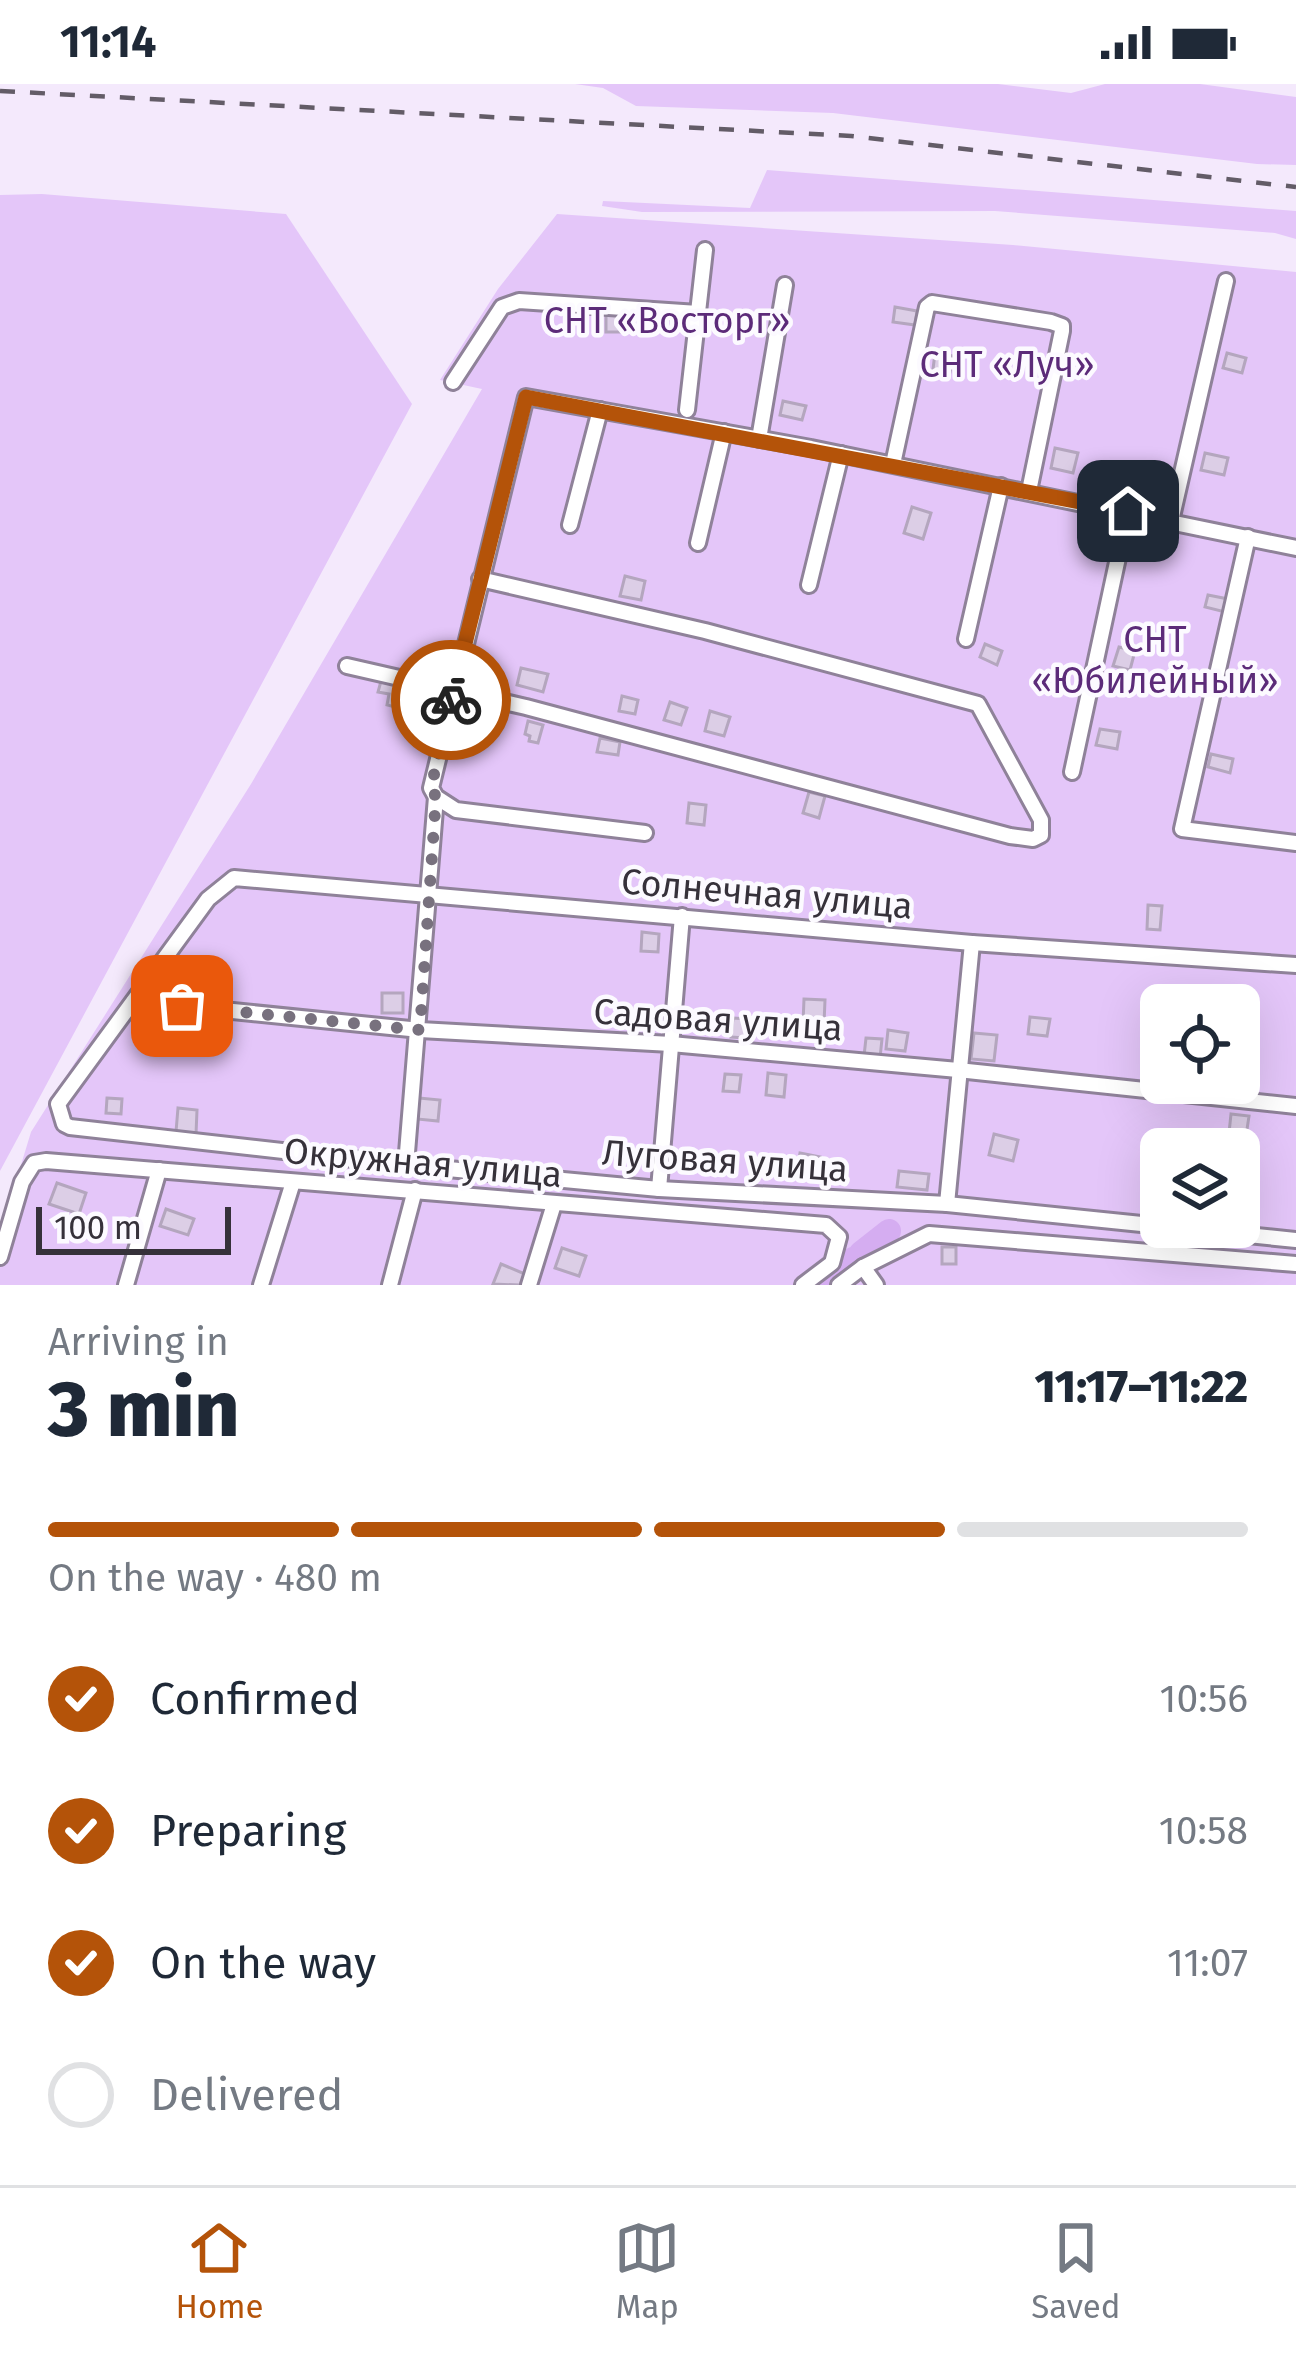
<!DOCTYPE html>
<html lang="en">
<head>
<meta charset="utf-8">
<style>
	body { margin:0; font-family:"Fira Sans",sans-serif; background:#f2f2f3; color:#1f2937; height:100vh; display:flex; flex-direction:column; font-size:45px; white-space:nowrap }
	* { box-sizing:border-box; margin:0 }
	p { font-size:39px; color:#747a83 }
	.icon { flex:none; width:66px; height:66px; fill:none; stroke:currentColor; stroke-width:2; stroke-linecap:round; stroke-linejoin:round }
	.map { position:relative; height:1201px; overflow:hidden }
	.side { display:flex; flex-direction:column; background:#fff; flex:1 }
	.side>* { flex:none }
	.tools { position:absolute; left:1140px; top:900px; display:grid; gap:24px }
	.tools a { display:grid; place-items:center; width:120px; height:120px; border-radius:18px; background:#fff; box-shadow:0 12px 48px #0002; font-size:60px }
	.scale { position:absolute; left:36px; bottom:30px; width:195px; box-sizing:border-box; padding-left:12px; border:6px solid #36313a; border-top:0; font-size:33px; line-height:42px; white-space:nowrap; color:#36313a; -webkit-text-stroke:9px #fcfaff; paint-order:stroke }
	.pin { position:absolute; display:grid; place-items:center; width:102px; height:102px; color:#fff; margin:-51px; border-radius:24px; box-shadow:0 6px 18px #0006 }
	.courier { position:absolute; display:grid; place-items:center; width:120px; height:120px; margin:-60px; border:9px solid #b45309; border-radius:50%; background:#fff; color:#222; box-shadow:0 3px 15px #0007 }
	.overview em { font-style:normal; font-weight:800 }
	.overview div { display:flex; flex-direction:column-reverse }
	.overview { display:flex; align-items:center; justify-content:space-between; height:204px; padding:0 48px }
	h1 { font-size:78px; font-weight:800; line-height:90px }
	.bar { display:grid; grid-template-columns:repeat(4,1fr); gap:18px 12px; align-content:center; height:144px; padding:0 48px }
	.bar i { height:15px; border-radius:9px; background:#e0e1e3 }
	.bar .on { background:#b45309 }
	.bar p { grid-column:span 4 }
	ol { padding:0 48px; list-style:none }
	li { display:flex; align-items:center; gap:36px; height:132px }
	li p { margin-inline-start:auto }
	li .icon { padding:12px; border-radius:50%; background:#b45309; color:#fff; stroke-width:4 }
	li:last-child { color:#747a83 }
	li i { width:66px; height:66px; border:6px solid #e0e1e3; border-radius:50% }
	.status { display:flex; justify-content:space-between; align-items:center; height:84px; padding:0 60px; background:#fff; direction:ltr }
	.status svg { height:33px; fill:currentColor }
	.menu { display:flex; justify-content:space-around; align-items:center; height:168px; border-top:3px solid #e0e1e3; background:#fff; font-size:33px; color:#747a83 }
	.menu a { display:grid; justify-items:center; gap:6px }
	.menu .on { color:#b45309 }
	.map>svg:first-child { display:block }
</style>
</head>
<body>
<div class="status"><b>11:14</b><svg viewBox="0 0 49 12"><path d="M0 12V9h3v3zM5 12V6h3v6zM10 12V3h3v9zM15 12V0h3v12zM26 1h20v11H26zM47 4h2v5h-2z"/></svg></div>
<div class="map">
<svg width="1296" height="1201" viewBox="0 0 1296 1201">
	<rect width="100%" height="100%" fill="#f4e9fc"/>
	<!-- green -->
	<g fill="#e4c6f9" fill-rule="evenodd">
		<path d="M 575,0 L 998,0 L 1071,9 L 1105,0 L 1200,0 L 1296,13 L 1296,81 L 1257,80 L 833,29 L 636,22 L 603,4 Z"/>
		<path d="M 767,86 L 1296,127 L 1296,155 L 1275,149 L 995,127 L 642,128 L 602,122 L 603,117 L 750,124 Z"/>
		<path d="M 42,110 L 286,130 L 412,320 L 0,1087 L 0,111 Z"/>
		<path d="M 557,130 L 1013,161 L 1296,188 L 1296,1201 L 0,1201 L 0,1150 L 31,1048 L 251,700 L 482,305 L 440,296 L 498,205 ZM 1161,921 L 1239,921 L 1239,999 L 1161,999 ZM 1161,1065 L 1239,1065 L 1239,1143 L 1161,1143 Z"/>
	</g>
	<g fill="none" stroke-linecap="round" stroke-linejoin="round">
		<!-- river -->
		<g stroke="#d5adf1" stroke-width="24">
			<path d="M 861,1169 L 889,1147"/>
			<path d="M 818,1201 L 853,1175"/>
		</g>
	</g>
	<!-- building -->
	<g fill="#dccee6" stroke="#b4a6be" stroke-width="3">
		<path d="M 895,223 L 917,227 L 915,241 L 893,238 Z"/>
		<path d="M 606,230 L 628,231 L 627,248 L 606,248 Z"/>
		<path d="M 935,269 L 953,272 L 950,288 L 933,285 Z"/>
		<path d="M 1227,269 L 1246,274 L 1242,289 L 1223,284 Z"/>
		<path d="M 783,317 L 806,322 L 802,336 L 780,331 Z"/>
		<path d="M 1055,364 L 1078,369 L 1073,389 L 1051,384 Z"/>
		<path d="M 1205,369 L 1228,374 L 1224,391 L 1201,386 Z"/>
		<path d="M 912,423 L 931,429 L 923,455 L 904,449 Z"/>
		<path d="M 625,492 L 645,497 L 641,516 L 620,512 Z"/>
		<path d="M 1208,511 L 1228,515 L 1225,528 L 1205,523 Z"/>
		<path d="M 985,560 L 1002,567 L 997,581 L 980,573 Z"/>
		<path d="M 1119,563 L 1135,567 L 1130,586 L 1113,582 Z"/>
		<path d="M 521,584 L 548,590 L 543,608 L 517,601 Z"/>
		<path d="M 381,597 L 412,604 L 407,626 L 387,621 L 389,610 L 378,608 Z"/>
		<path d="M 622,612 L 638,616 L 635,630 L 619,627 Z"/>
		<path d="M 670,618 L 687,624 L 681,641 L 664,636 Z"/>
		<path d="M 710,627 L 730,633 L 724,652 L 705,647 Z"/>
		<path d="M 528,637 L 543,641 L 538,659 L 529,657 L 530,652 L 525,650 Z"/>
		<path d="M 1100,645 L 1120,648 L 1117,665 L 1096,661 Z"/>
		<path d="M 600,654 L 620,658 L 618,671 L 597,668 Z"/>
		<path d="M 1211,670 L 1233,675 L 1230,689 L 1208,683 Z"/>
		<path d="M 809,708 L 825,712 L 819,734 L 803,729 Z"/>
		<path d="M 689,719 L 706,721 L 704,741 L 687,739 Z"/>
		<path d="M 1148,821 L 1162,822 L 1160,846 L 1147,845 Z"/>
		<path d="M 642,848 L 659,850 L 658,868 L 641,867 Z"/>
		<rect x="382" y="909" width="21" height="20"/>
		<path d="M 804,915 L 825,916 L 824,940 L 803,939 Z"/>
		<path d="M 1030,933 L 1050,935 L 1047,952 L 1028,950 Z"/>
		<path d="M 733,934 L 747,935 L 745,954 L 731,953 Z"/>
		<path d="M 888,946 L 908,949 L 905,967 L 886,965 Z"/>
		<path d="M 974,949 L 997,951 L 994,977 L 971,975 Z"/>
		<path d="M 866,954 L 882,955 L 880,974 L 864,972 Z"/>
		<path d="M 768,989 L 786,991 L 784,1013 L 766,1011 Z"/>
		<path d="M 725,990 L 741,991 L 739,1008 L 723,1007 Z"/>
		<path d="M 107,1014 L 122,1015 L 121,1030 L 106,1029 Z"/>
		<path d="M 419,1014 L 440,1016 L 438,1037 L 417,1035 Z"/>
		<path d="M 178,1024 L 197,1026 L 196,1050 L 176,1048 Z"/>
		<path d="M 1231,1030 L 1249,1032 L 1246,1052 L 1229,1049 Z"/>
		<path d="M 994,1050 L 1018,1056 L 1013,1077 L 989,1071 Z"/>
		<path d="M 800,1069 L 820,1073 L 815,1096 L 796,1092 Z"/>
		<path d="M 899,1087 L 929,1090 L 927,1106 L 897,1103 Z"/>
		<path d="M 57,1099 L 86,1109 L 79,1130 L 49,1120 Z"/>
		<path d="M 166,1125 L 194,1135 L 188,1151 L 160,1142 Z"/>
		<rect x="942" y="1163" width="14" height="17"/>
		<path d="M 562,1164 L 586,1172 L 579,1192 L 555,1184 Z"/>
		<path d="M 501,1180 L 525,1190 L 520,1201 L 493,1200 Z"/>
	</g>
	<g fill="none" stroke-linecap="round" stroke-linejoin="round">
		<defs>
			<g id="minor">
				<path d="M 453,298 L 502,223 L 519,217 L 698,229"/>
				<path d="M 687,326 L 705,166"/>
				<path d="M 759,355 L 785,201"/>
				<path d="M 893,380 L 927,223 L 932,219 L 1051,238 L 1062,242 L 1062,247 L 1029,407"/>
				<path d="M 1171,437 L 1226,197"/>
				<path d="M 570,441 L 600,326"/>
				<path d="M 1248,453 L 1182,745 L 1296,759"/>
				<path d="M 698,459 L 724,348"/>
				<path d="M 809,501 L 841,370"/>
				<path d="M 966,555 L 1001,402"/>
				<path d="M 347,582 L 526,623 L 1010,752 L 1033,755 L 1041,751 L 1041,736 L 978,620 L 705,547 L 480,495"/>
				<path d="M 1072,688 L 1128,427"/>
				<path d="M 645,749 L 456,726 L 436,713 L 431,704 L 526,313 L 811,364 L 1296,464"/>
				<path d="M 134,917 L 420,946 L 671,960 L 958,986 L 1296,1022"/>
				<path d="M 406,1081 L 436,713"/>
				<path d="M 659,1105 L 682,832"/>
				<path d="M 947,1120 L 972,859"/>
				<path d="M 1161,1142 L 947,1120 L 659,1105 L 406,1081 L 70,1043 L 64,1040 L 58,1020 L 208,815 L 234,794 L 972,859 L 1296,881"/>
				<path d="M 1168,1143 L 1296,1156"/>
				<path d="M 0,1173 L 22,1098 L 34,1079 L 46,1077 L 826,1141 L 839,1153 L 832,1179 L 803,1201"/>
				<path d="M 863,1183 L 876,1201"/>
				<path d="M 126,1201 L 159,1086"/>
				<path d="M 261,1201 L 293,1098"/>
				<path d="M 390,1201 L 415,1106"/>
				<path d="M 529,1201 L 554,1120"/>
				<path d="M 839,1201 L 863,1183 L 929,1150 L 1296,1180"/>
			</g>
		</defs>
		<!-- minor casing -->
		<use href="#minor" stroke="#8f8299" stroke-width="20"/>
		<!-- minor -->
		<use href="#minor" stroke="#fff" stroke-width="14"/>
		<!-- rail -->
		<path stroke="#635c67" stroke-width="4.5" stroke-dasharray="15 15" stroke-linecap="butt" d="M 0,7 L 851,52 L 1296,103"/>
	</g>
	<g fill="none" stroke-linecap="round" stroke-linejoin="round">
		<!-- done -->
		<path stroke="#78717e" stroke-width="12" stroke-dasharray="0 21.6" d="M 182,922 L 420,946 L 436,713 L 431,704 L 451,616"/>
		<!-- route -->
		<path stroke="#b45309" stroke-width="15" d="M 451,616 L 526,313 L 1128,427"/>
	</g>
	<g text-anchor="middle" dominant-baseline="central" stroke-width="9" stroke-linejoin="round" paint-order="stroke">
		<!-- park labels -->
		<g font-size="36" fill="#5c2b79" stroke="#fcfaff">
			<text x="667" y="237">СНТ «Восторг»</text>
			<text x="1007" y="281">СНТ «Луч»</text>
			<text x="1155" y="556">СНТ<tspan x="1155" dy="41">«Юбилейный»</tspan></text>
		</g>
		<!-- street labels -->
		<g font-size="36" fill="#36313a" stroke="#fcfaff">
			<text transform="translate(767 810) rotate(5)">Солнечная улица</text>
			<text transform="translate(718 936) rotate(4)">Садовая улица</text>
			<text transform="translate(725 1077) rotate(4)">Луговая улица</text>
			<text transform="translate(423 1079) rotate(5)">Окружная улица</text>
		</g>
	</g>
</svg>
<div class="tools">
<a><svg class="icon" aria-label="locate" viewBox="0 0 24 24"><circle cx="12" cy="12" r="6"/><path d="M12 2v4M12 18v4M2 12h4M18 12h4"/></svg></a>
<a><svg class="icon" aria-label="layers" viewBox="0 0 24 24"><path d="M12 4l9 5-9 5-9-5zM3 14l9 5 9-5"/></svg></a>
</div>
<div class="scale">100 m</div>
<div class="pin" style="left:182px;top:922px;background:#ea580c"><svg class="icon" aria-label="bag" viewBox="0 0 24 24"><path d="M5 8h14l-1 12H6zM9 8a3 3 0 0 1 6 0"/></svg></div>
<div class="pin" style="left:1128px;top:427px;background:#1f2937"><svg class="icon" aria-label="home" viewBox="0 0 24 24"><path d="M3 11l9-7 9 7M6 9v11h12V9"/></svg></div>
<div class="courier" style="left:451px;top:616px"><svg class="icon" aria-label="bike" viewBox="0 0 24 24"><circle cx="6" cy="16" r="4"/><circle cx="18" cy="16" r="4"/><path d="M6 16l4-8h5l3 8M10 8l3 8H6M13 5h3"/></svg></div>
</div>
<section class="side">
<div class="overview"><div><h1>3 min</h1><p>Arriving in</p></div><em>11:17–11:22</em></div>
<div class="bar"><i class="on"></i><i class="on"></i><i class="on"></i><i></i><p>On the way · 480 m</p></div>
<ol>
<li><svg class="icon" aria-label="check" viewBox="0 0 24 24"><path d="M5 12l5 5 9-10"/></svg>Confirmed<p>10:56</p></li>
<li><svg class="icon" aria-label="check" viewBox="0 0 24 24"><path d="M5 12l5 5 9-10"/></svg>Preparing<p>10:58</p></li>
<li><svg class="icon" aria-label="check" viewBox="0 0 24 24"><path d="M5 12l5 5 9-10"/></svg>On the way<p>11:07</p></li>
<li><i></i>Delivered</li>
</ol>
</section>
<nav class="menu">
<a class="on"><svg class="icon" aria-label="home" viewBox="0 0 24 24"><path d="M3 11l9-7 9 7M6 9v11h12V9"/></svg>Home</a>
<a><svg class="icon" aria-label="map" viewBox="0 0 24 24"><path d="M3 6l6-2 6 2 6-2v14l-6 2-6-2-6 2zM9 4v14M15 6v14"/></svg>Map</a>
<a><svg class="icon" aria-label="saved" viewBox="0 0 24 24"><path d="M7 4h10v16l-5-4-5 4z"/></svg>Saved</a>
</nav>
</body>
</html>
